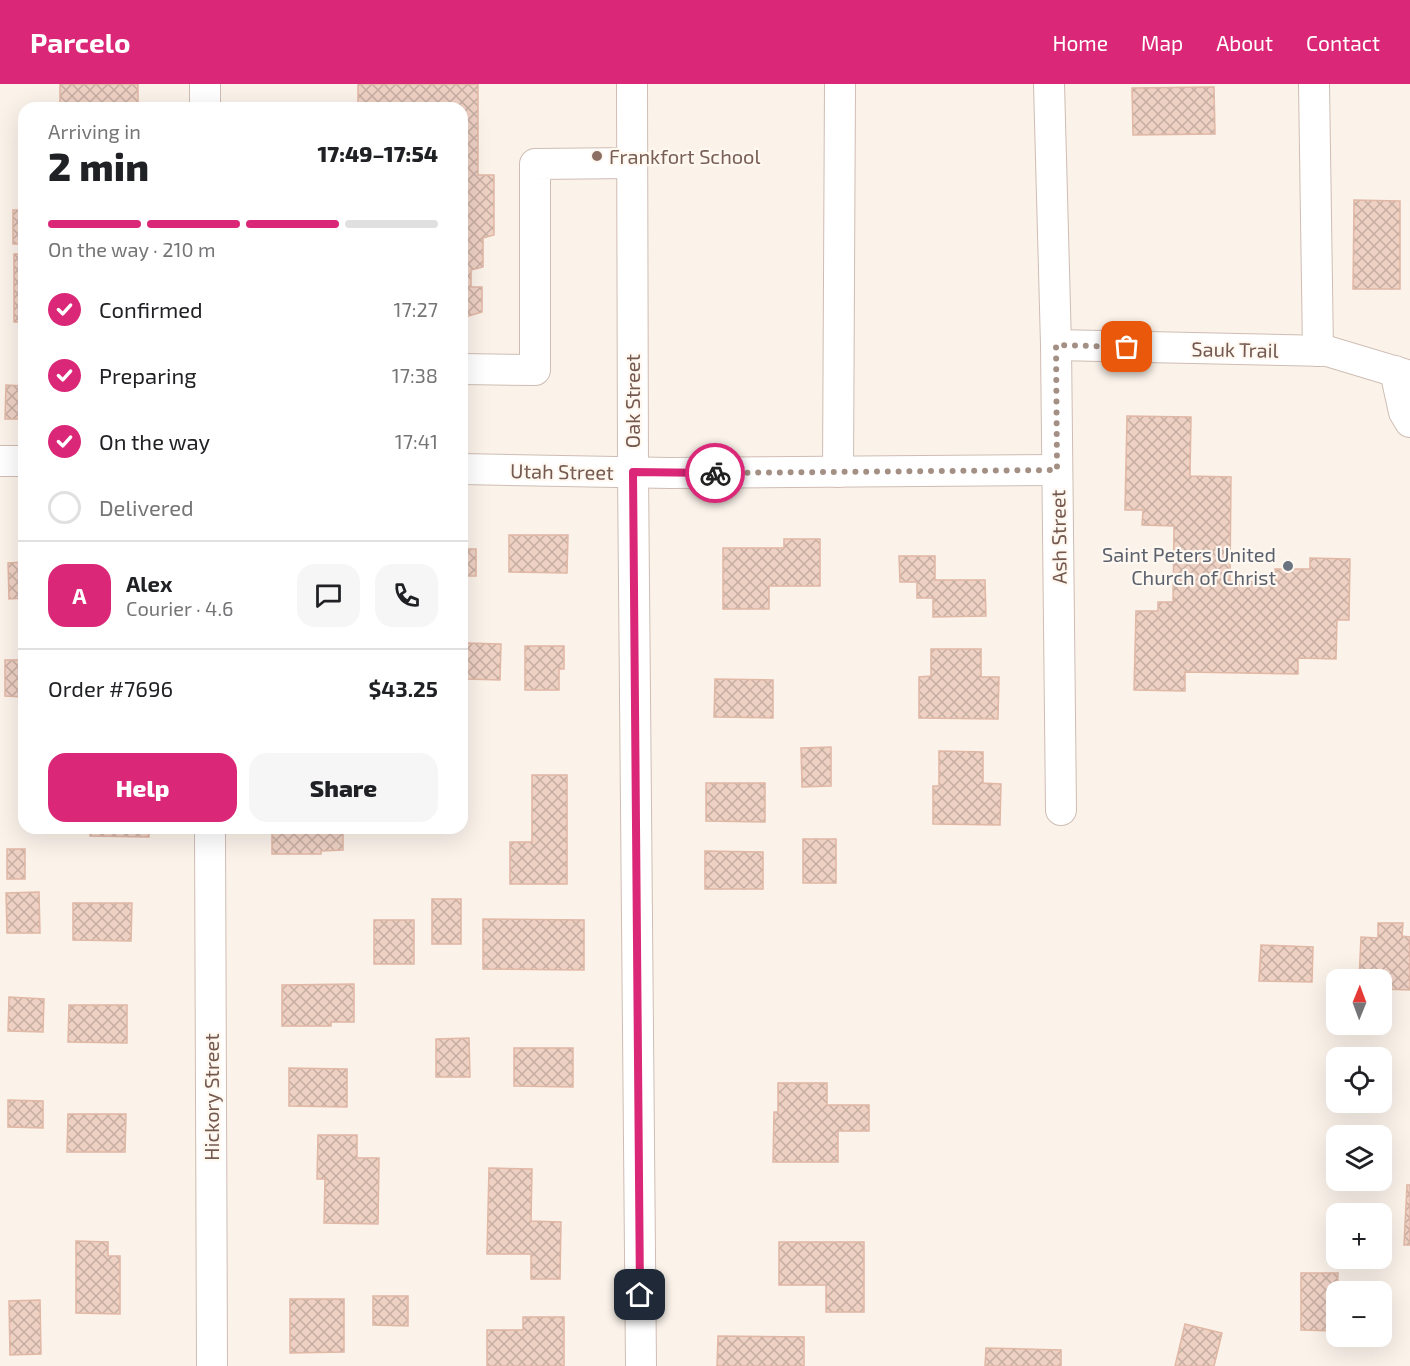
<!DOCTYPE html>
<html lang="en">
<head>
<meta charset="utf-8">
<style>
	body { margin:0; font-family:"Exo 2",sans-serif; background:#f6f6f6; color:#202124; height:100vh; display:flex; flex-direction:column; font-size:22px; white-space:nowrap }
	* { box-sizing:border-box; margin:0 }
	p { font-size:20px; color:#757577 }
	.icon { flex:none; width:33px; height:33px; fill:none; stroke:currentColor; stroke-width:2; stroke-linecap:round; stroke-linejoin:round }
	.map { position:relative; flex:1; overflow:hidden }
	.panel { position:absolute; left:18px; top:18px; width:450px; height:732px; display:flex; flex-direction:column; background:#fff; border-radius:18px; box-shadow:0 6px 24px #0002 }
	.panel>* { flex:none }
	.needle { width:39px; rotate:1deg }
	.controls { position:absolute; left:1326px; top:885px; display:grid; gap:12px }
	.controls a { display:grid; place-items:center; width:66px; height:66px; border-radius:12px; background:#fff; box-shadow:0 6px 24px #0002; font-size:30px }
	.pin { position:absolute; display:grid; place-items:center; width:51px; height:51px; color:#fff; margin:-26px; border-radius:12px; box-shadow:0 3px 9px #0006 }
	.courier { position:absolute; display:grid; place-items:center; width:60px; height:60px; margin:-30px; border:4px solid #db2777; border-radius:50%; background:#fff; color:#222; box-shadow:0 2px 8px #0007 }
	.overview em { font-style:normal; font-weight:800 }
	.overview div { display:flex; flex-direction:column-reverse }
	.overview { display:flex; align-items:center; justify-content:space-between; height:102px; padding:0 30px }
	h1 { font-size:39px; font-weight:800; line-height:45px }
	.bar { display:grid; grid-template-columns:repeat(4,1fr); gap:9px 6px; align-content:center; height:72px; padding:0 30px }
	.bar i { height:8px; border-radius:4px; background:#e0e0e0 }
	.bar .on { background:#db2777 }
	.bar p { grid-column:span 4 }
	.line { display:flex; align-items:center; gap:15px; padding:0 30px; border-top:2px solid #e0e0e0 }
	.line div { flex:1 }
	.round { display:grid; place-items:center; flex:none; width:63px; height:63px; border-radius:18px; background:#f6f6f6 }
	ol { padding:0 30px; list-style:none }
	li { display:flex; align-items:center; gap:18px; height:66px }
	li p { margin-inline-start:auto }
	li .icon { padding:6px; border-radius:50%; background:#db2777; color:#fff; stroke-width:4 }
	li:last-child { color:#757577 }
	li i { width:33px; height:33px; border:3px solid #e0e0e0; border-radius:50% }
	.button { display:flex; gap:12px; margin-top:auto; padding:12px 30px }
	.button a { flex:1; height:69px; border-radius:18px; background:#db2777; color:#fff; font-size:24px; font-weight:800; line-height:69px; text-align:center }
	.button a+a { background:#f6f6f6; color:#202124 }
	header { display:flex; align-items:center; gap:36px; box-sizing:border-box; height:84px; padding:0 30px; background:#db2777; color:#fff }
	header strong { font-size:28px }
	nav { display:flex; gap:33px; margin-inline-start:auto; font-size:21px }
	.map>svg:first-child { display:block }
</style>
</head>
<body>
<header>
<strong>Parcelo</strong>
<nav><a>Home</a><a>Map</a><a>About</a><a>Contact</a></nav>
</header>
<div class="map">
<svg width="1410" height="1282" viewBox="0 0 1410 1282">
	<defs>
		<pattern id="building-cross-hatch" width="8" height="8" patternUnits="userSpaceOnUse" patternTransform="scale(1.5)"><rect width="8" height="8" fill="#efd1c4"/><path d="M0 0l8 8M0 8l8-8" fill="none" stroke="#c6ada2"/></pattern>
	</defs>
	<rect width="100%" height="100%" fill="#fbf3ea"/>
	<!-- building -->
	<g fill="url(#building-cross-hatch)" stroke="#e1b7a5" stroke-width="1.5">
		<rect x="60" y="0" width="78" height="20"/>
		<path d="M 358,0 L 478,0 L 478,91 L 494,91 L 494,151 L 483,154 L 483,183 L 471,186 L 471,203 L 482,203 L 482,228 L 462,234 L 462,24 L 358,24 Z"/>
		<path d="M 1214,3 L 1215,50 L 1133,51 L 1132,4 Z"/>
		<path d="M 1354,116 L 1400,117 L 1400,205 L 1353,205 Z"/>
		<rect x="13" y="126" width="11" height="34"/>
		<rect x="14" y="170" width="10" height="68"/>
		<path d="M 6,301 L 24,302 L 24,335 L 5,335 Z"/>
		<path d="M 1127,332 L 1191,333 L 1190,392 L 1231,393 L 1230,497 L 1275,498 L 1275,485 L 1310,485 L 1310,474 L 1350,475 L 1349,536 L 1337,536 L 1336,575 L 1298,574 L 1298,590 L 1185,588 L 1185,607 L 1134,606 L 1136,527 L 1158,527 L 1158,518 L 1173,518 L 1174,442 L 1142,441 L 1143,426 L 1125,426 Z"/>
		<path d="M 509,451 L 568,451 L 567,489 L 509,488 Z"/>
		<path d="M 784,455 L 820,455 L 820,502 L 769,502 L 769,525 L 723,525 L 723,464 L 784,464 Z"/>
		<rect x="462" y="465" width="14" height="27"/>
		<path d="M 899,472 L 935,472 L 935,496 L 985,496 L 986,532 L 933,533 L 933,514 L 917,514 L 917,498 L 900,498 Z"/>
		<path d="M 24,478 L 24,514 L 9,515 L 8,479 Z"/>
		<path d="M 467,559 L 501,560 L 500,596 L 466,595 Z"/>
		<path d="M 525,562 L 564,562 L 564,585 L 559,585 L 559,606 L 525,606 Z"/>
		<path d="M 931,565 L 981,565 L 981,593 L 999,593 L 998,635 L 919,634 L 919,593 L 931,592 Z"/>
		<path d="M 5,576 L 24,576 L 24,613 L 5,612 Z"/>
		<path d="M 715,595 L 773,596 L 773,634 L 714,633 Z"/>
		<path d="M 831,663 L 831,702 L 802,703 L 801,664 Z"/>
		<path d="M 939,667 L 983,668 L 983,699 L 1001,700 L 1000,741 L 933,740 L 933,702 L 939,702 Z"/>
		<path d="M 532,691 L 567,691 L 567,800 L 510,800 L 510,758 L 532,758 Z"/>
		<path d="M 706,699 L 765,699 L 765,738 L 706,737 Z"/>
		<path d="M 90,744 L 149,744 L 149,753 L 90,752 Z"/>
		<path d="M 272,744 L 343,744 L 343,766 L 321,767 L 321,770 L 272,770 Z"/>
		<rect x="803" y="755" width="33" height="44"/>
		<rect x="7" y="765" width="18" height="30"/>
		<path d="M 705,767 L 763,768 L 763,805 L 705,805 Z"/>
		<path d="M 39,808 L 40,849 L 7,849 L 6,809 Z"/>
		<rect x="432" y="815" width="29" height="45"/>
		<path d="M 73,819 L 132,819 L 131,857 L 73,856 Z"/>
		<path d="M 483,835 L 584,836 L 584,886 L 483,885 Z"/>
		<rect x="374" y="836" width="40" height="44"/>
		<path d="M 1378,839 L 1403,839 L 1402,852 L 1410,853 L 1410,906 L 1382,905 L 1382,896 L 1359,896 L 1361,853 L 1378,854 Z"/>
		<path d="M 1261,861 L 1313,863 L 1312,898 L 1259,897 Z"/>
		<path d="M 354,900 L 354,938 L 331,938 L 331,942 L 282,942 L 282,901 Z"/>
		<path d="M 9,913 L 44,915 L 43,948 L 8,947 Z"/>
		<path d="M 69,921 L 127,921 L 127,959 L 68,958 Z"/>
		<path d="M 469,954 L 470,993 L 436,993 L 436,955 Z"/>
		<path d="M 514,964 L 573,964 L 573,1003 L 514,1002 Z"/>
		<path d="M 289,984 L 347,985 L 347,1023 L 289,1022 Z"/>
		<path d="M 778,999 L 827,999 L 827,1021 L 869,1021 L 869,1047 L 838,1047 L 838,1078 L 773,1078 L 774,1028 L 778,1028 Z"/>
		<path d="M 8,1016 L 43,1017 L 43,1044 L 8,1043 Z"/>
		<path d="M 68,1030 L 126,1030 L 125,1068 L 67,1068 Z"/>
		<path d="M 318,1051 L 357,1051 L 357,1074 L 379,1074 L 378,1140 L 324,1139 L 325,1095 L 317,1095 Z"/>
		<path d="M 489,1084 L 532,1085 L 531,1137 L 561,1138 L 560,1195 L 531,1195 L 531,1170 L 487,1170 Z"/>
		<path d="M 1407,1101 L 1410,1101 L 1410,1161 L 1404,1161 Z"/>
		<path d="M 76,1157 L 108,1158 L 108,1172 L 120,1172 L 120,1230 L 76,1229 Z"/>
		<path d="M 779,1158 L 864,1158 L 864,1228 L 826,1228 L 826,1201 L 779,1201 Z"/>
		<path d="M 1301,1189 L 1338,1189 L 1336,1247 L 1301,1246 Z"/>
		<path d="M 373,1212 L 408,1212 L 408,1242 L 373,1241 Z"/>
		<path d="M 290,1215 L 344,1215 L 344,1268 L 290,1269 Z"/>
		<path d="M 40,1216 L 41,1270 L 10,1271 L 9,1217 Z"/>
		<path d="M 523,1233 L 564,1233 L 564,1282 L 487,1282 L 487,1246 L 523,1246 Z"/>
		<path d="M 1185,1240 L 1222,1249 L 1214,1282 L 1175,1282 Z"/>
		<path d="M 718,1252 L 804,1253 L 804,1282 L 717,1282 Z"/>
		<path d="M 986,1264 L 1061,1266 L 1061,1282 L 985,1282 Z"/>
	</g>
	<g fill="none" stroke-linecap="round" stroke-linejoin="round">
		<defs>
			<g id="minor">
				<path d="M 205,0 L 205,24"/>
				<path d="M 632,0 L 633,388 L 641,1282"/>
				<path d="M 1049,0 L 1056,261 L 1061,726"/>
				<path d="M 1314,0 L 1318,267"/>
				<path d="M 1056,261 L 1327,267 L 1410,292"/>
				<path d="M 462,285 L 535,286 L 535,80 L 632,79"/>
				<path d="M 1395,287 L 1404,328 L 1410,338"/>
				<path d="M 0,377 L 24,377"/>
				<path d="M 462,385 L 670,389 L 1057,386"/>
				<path d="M 838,388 L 840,0"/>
				<path d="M 210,744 L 212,1282"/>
			</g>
		</defs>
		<!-- minor casing -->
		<use href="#minor" stroke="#cfbdb3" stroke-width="32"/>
		<!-- minor -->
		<use href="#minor" stroke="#fff" stroke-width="30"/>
	</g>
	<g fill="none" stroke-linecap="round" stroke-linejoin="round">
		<!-- done -->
		<path stroke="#a48f85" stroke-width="6" stroke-dasharray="0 10.8" d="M 715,389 L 1057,386 L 1056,261 L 1127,263"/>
		<!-- route -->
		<path stroke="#db2777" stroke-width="8" d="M 640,1211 L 633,388 L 715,389"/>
	</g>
	<!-- markers -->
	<circle fill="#8d6e63" stroke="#fef8f1" stroke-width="2" cx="597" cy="72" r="6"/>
	<circle fill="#6b7280" stroke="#fef8f1" stroke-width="2" cx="1288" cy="482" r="6"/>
	<g text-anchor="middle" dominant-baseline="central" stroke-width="4.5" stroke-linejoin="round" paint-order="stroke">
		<!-- education labels -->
		<g font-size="20" fill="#785e54" stroke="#fef8f1" text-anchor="start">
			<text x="609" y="72">Frankfort School</text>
		</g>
		<!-- street labels -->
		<g font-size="20" fill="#75594f" stroke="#fef8f1">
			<text transform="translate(1235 265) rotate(1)">Sauk Trail</text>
			<text transform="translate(632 317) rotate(-90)">Oak Street</text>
			<text transform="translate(562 387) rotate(1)">Utah Street</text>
			<text transform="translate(1058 453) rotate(-91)">Ash Street</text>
			<text transform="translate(211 1013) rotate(-90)">Hickory Street</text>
		</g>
		<!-- worship labels -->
		<g font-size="20" fill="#5b616d" stroke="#fef8f1" text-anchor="end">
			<text x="1276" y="470">Saint Peters United<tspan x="1276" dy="23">Church of Christ</tspan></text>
		</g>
	</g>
</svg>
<div class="controls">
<a><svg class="needle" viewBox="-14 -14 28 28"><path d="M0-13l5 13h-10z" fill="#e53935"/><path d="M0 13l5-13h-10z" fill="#757577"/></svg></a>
<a><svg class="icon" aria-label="locate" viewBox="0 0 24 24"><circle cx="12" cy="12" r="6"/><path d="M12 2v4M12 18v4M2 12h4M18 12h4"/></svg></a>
<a><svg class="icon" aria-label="layers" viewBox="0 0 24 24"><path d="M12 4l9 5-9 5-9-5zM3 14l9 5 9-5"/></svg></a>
<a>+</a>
<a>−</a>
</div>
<div class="pin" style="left:1127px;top:263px;background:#ea580c"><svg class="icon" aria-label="bag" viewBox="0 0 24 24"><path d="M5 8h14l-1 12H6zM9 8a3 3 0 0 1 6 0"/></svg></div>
<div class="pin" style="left:640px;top:1211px;background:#1f2937"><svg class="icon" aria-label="home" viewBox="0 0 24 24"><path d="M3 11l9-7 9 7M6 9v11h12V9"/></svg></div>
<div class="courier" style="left:715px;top:389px"><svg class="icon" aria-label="bike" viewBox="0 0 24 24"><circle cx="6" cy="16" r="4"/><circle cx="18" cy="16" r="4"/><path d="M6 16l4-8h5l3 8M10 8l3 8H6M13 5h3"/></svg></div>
<section class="panel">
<div class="overview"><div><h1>2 min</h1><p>Arriving in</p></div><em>17:49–17:54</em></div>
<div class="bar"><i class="on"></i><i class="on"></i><i class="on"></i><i></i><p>On the way · 210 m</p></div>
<ol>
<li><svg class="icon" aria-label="check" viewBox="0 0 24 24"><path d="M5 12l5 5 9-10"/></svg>Confirmed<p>17:27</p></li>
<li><svg class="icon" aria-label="check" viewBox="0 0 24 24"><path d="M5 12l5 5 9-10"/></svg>Preparing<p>17:38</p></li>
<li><svg class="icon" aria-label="check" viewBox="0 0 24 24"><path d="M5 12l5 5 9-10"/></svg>On the way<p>17:41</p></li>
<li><i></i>Delivered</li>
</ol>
<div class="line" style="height:108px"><b class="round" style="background:#db2777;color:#fff">A</b><div><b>Alex</b><p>Courier · 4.6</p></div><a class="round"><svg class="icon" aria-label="chat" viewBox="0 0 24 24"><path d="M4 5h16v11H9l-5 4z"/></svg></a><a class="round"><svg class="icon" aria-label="phone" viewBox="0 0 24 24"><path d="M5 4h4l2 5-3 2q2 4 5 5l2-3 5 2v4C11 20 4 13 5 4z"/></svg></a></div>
<div class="line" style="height:78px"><div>Order #7696</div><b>$43.25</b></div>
<div class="button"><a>Help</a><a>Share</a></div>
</section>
</div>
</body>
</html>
